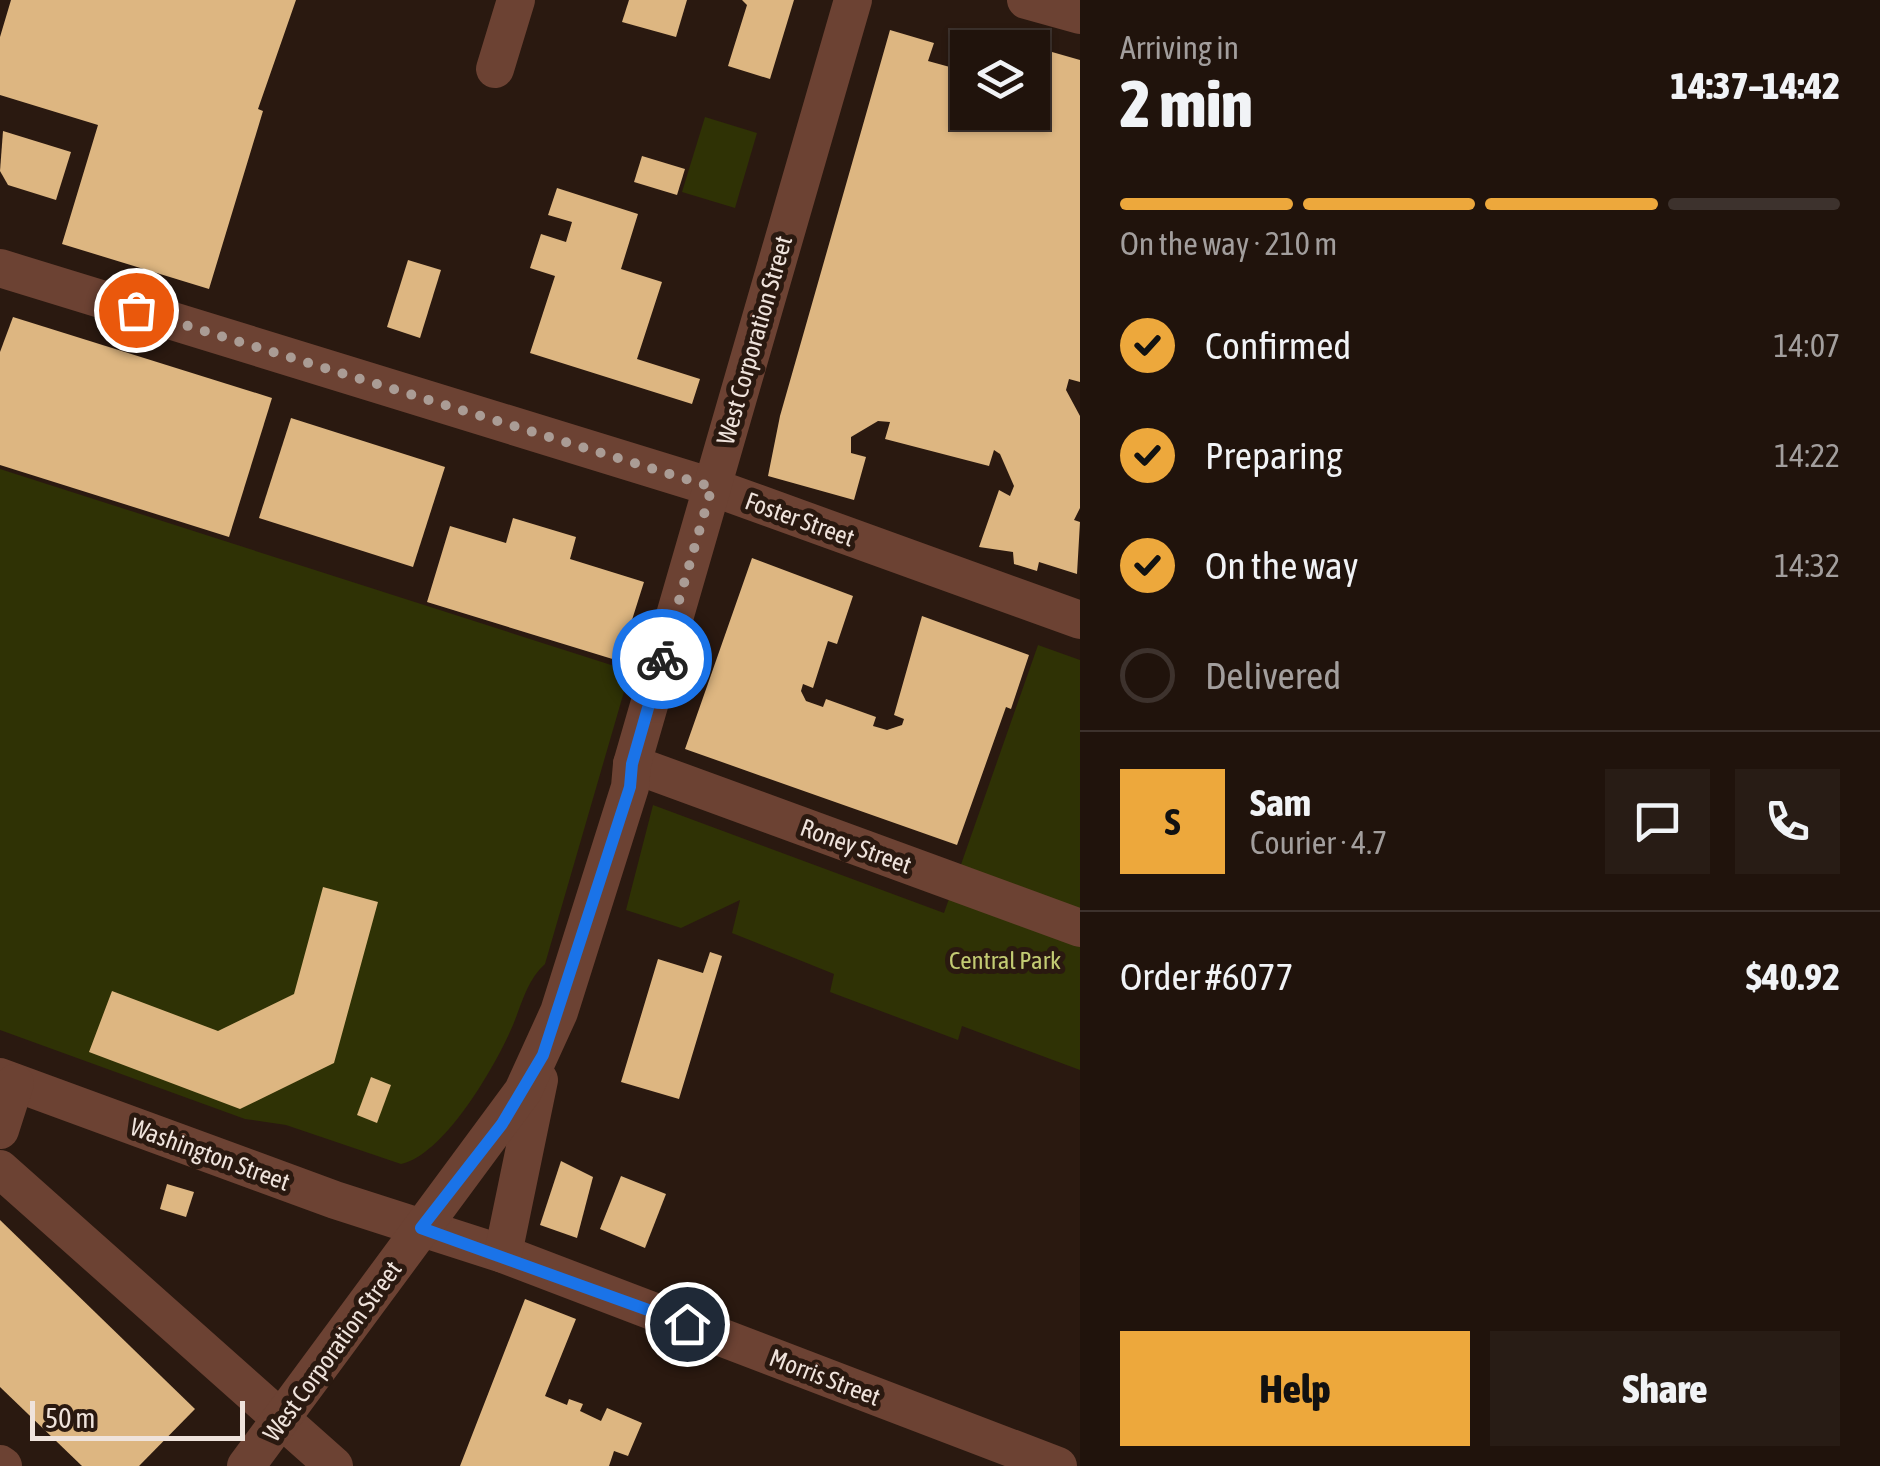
<!DOCTYPE html>
<html lang="en">
<head>
<meta charset="utf-8">
<style>
	body { margin:0; font-family:"Asap Condensed",sans-serif; background:#281c15; color:#f1f3f6; height:100vh; display:flex; flex-direction:column; font-size:38px; white-space:nowrap }
	* { box-sizing:border-box; margin:0 }
	p { font-size:32px; color:#a29e9d }
	.icon { flex:none; width:55px; height:55px; fill:none; stroke:currentColor; stroke-width:2; stroke-linecap:round; stroke-linejoin:round }
	.map { position:relative; flex:1; overflow:hidden }
	.details { display:flex; flex-direction:column; background:#20130c; width:800px }
	.details>* { flex:none }
	.tools { position:absolute; left:950px; top:30px; display:grid; gap:20px }
	.tools a { display:grid; place-items:center; width:100px; height:100px; border-radius:0px; background:#20130c; box-shadow:0 2px 8px #0004,0 0 0 2px #3d322d; font-size:50px }
	.scale { position:absolute; left:30px; bottom:25px; width:215px; box-sizing:border-box; padding-left:10px; border:5px solid #efe3dc; border-top:0; font-size:28px; line-height:35px; white-space:nowrap; color:#efe3dc; -webkit-text-stroke:8px #2a1910; paint-order:stroke }
	.pin { position:absolute; display:grid; place-items:center; width:85px; height:85px; color:#fff; margin:-42px; border:5px solid #fff; border-radius:50%; box-shadow:0 2px 10px #0007 }
	.courier { position:absolute; display:grid; place-items:center; width:100px; height:100px; margin:-50px; border:8px solid #1a73e8; border-radius:50%; background:#fff; color:#222; box-shadow:0 2px 12px #0007 }
	.head em { font-style:normal; font-weight:800 }
	.head div { display:flex; flex-direction:column-reverse }
	.head { display:flex; align-items:center; justify-content:space-between; height:170px; padding:0 40px }
	h1 { font-size:65px; font-weight:800; line-height:75px }
	.bar { display:grid; grid-template-columns:repeat(4,1fr); gap:15px 10px; align-content:center; height:120px; padding:0 40px }
	.bar i { height:12px; border-radius:8px; background:#3d322d }
	.bar .on { background:#eda83c }
	.bar p { grid-column:span 4 }
	.line { display:flex; align-items:center; gap:25px; padding:0 40px; border-top:2px solid #3d322d }
	.line div { flex:1 }
	.round { display:grid; place-items:center; flex:none; width:105px; height:105px; border-radius:0px; background:#281c15 }
	ol { padding:0 40px; list-style:none }
	li { display:flex; align-items:center; gap:30px; height:110px }
	li p { margin-inline-start:auto }
	li .icon { padding:10px; border-radius:50%; background:#eda83c; color:#111; stroke-width:4 }
	li:last-child { color:#a29e9d }
	li i { width:55px; height:55px; border:5px solid #3d322d; border-radius:50% }
	.button { display:flex; gap:20px; margin-top:auto; padding:20px 40px }
	.button a { flex:1; height:115px; border-radius:0px; background:#eda83c; color:#111; font-size:40px; font-weight:800; line-height:115px; text-align:center }
	.button a+a { background:#281c15; color:#f1f3f6 }
	main { display:flex; flex:1; min-height:0 }
	.map>svg:first-child { display:block }
</style>
</head>
<body>
<main>
<div class="map">
<svg width="1080" height="1466" viewBox="0 0 1080 1466">
	<rect width="100%" height="100%" fill="#2a1910"/>
	<!-- green -->
	<g fill="#2f3205">
		<path d="M 705,117 L 757,133 L 735,208 L 682,192 Z"/>
		<path d="M 0,469 L 630,671 L 545,964 C 525,982 521,1009 509,1034 C 491,1073 443,1155 401,1164 L 286,1125 L 245,1119 L 0,1030 Z"/>
		<path d="M 1038,645 L 1080,660 L 1080,1070 L 962,1026 L 958,1040 L 830,992 L 834,974 L 732,933 L 740,900 L 681,928 L 626,910 L 653,805 L 944,913 Z"/>
	</g>
	<!-- building -->
	<g fill="#ddb681">
		<path d="M 11,0 L 296,0 L 258,109 L 263,111 L 209,289 L 62,244 L 98,125 L 0,95 L 0,37 Z"/>
		<path d="M 629,0 L 687,0 L 676,37 L 622,22 Z"/>
		<path d="M 742,0 L 794,0 L 770,79 L 728,66 L 747,5 Z"/>
		<path d="M 890,30 L 934,43 L 928,61 L 968,72 L 968,112 L 1032,112 L 1032,46 L 1015,48 L 1017,42 L 1080,60 L 1080,382 L 1069,379 L 1066,390 L 1080,416 L 1080,508 L 1074,520 L 1080,522 L 1077,574 L 1039,562 L 1037,571 L 1014,564 L 1013,552 L 979,547 L 999,490 L 1010,496 L 1014,486 L 1000,454 L 994,450 L 989,466 L 885,439 L 890,422 L 878,421 L 851,437 L 851,453 L 866,457 L 854,500 L 768,476 L 780,416 Z"/>
		<path d="M 3,131 L 71,152 L 56,200 L 8,185 L 0,171 Z"/>
		<path d="M 642,156 L 685,169 L 677,195 L 634,182 Z"/>
		<path d="M 557,188 L 638,214 L 621,269 L 662,282 L 637,359 L 700,379 L 692,404 L 530,353 L 555,276 L 530,268 L 541,234 L 566,242 L 572,222 L 548,215 Z"/>
		<path d="M 408,260 L 441,270 L 420,338 L 387,327 Z"/>
		<path d="M 13,317 L 272,398 L 229,537 L 0,465 L 0,352 Z"/>
		<path d="M 291,418 L 445,467 L 413,567 L 259,518 Z"/>
		<path d="M 513,518 L 576,537 L 570,559 L 644,582 L 619,661 L 427,602 L 450,526 L 506,543 Z"/>
		<path d="M 752,558 L 853,596 L 837,644 L 828,641 L 813,688 L 803,684 L 801,691 L 806,701 L 823,707 L 826,699 L 876,717 L 873,726 L 887,730 L 902,725 L 904,719 L 894,715 L 922,616 L 1029,655 L 1011,709 L 1006,707 L 957,845 L 685,749 Z"/>
		<path d="M 323,887 L 378,902 L 334,1063 L 240,1109 L 89,1052 L 112,991 L 218,1031 L 294,994 Z"/>
		<path d="M 710,952 L 722,956 L 679,1099 L 621,1082 L 658,959 L 703,973 Z"/>
		<path d="M 371,1077 L 391,1085 L 377,1123 L 357,1115 Z"/>
		<path d="M 561,1161 L 593,1177 L 577,1238 L 540,1225 Z"/>
		<path d="M 621,1176 L 666,1194 L 645,1248 L 600,1229 Z"/>
		<path d="M 167,1184 L 194,1192 L 186,1217 L 160,1209 Z"/>
		<path d="M 0,1220 L 195,1409 L 139,1466 L 82,1466 L 0,1387 Z"/>
		<path d="M 525,1299 L 576,1319 L 545,1396 L 567,1405 L 569,1399 L 583,1404 L 580,1411 L 601,1421 L 607,1408 L 642,1423 L 628,1456 L 614,1451 L 609,1466 L 460,1466 Z"/>
	</g>
	<g fill="none" stroke-linecap="round" stroke-linejoin="round">
		<!-- minor -->
		<g stroke="#6c4233" stroke-width="38">
			<path d="M 1026,0 L 1080,15"/>
			<path d="M 495,69 L 516,0"/>
			<path d="M 0,268 L 712,487 L 1080,620"/>
			<path d="M 632,764 L 1080,928"/>
			<path d="M 0,1077 L 335,1200 L 503,1254 L 1058,1466"/>
			<path d="M 0,1130 L 15,1083"/>
			<path d="M 0,1169 L 334,1466"/>
			<path d="M 503,1254 L 539,1080"/>
			<path d="M 0,1464 L 3,1466"/>
			<path d="M 246,1466 L 523,1091 L 559,1012 L 630,787 L 632,764 L 853,0"/>
		</g>
	</g>
	<g fill="none" stroke-linecap="round" stroke-linejoin="round">
		<!-- done -->
		<path stroke="#aa9c95" stroke-width="10" stroke-dasharray="0 18" d="M 136,310 L 712,487 L 662,659"/>
		<!-- route -->
		<path stroke="#1a73e8" stroke-width="12" d="M 662,659 L 632,764 L 630,787 L 543,1055 L 502,1124 L 421,1228 L 687,1324"/>
	</g>
	<g text-anchor="middle" dominant-baseline="central" stroke-width="10" stroke-linejoin="round" paint-order="stroke">
		<!-- street labels -->
		<g font-size="25" fill="#efe3dc" stroke="#2a1910">
			<text transform="translate(754 340) rotate(-74)">West Corporation Street</text>
			<text transform="translate(800 519) rotate(20)">Foster Street</text>
			<text transform="translate(856 846) rotate(20)">Roney Street</text>
			<text transform="translate(210 1154) rotate(20)">Washington Street</text>
			<text transform="translate(332 1351) rotate(-54)">West Corporation Street</text>
			<text transform="translate(825 1377) rotate(21)">Morris Street</text>
		</g>
		<!-- park labels -->
		<g font-size="25" fill="#c3cb73" stroke="#2a1910">
			<text x="1005" y="960">Central Park</text>
		</g>
	</g>
</svg>
<div class="tools">
<a><svg class="icon" aria-label="layers" viewBox="0 0 24 24"><path d="M12 4l9 5-9 5-9-5zM3 14l9 5 9-5"/></svg></a>
</div>
<div class="scale">50 m</div>
<div class="pin" style="left:136px;top:310px;background:#ea580c"><svg class="icon" aria-label="bag" viewBox="0 0 24 24"><path d="M5 8h14l-1 12H6zM9 8a3 3 0 0 1 6 0"/></svg></div>
<div class="pin" style="left:687px;top:1324px;background:#1f2937"><svg class="icon" aria-label="home" viewBox="0 0 24 24"><path d="M3 11l9-7 9 7M6 9v11h12V9"/></svg></div>
<div class="courier" style="left:662px;top:659px"><svg class="icon" aria-label="bike" viewBox="0 0 24 24"><circle cx="6" cy="16" r="4"/><circle cx="18" cy="16" r="4"/><path d="M6 16l4-8h5l3 8M10 8l3 8H6M13 5h3"/></svg></div>
</div>
<section class="details">
<div class="head"><div><h1>2 min</h1><p>Arriving in</p></div><em>14:37–14:42</em></div>
<div class="bar"><i class="on"></i><i class="on"></i><i class="on"></i><i></i><p>On the way · 210 m</p></div>
<ol>
<li><svg class="icon" aria-label="check" viewBox="0 0 24 24"><path d="M5 12l5 5 9-10"/></svg>Confirmed<p>14:07</p></li>
<li><svg class="icon" aria-label="check" viewBox="0 0 24 24"><path d="M5 12l5 5 9-10"/></svg>Preparing<p>14:22</p></li>
<li><svg class="icon" aria-label="check" viewBox="0 0 24 24"><path d="M5 12l5 5 9-10"/></svg>On the way<p>14:32</p></li>
<li><i></i>Delivered</li>
</ol>
<div class="line" style="height:180px"><b class="round" style="background:#eda83c;color:#111">S</b><div><b>Sam</b><p>Courier · 4.7</p></div><a class="round"><svg class="icon" aria-label="chat" viewBox="0 0 24 24"><path d="M4 5h16v11H9l-5 4z"/></svg></a><a class="round"><svg class="icon" aria-label="phone" viewBox="0 0 24 24"><path d="M5 4h4l2 5-3 2q2 4 5 5l2-3 5 2v4C11 20 4 13 5 4z"/></svg></a></div>
<div class="line" style="height:130px"><div>Order #6077</div><b>$40.92</b></div>
<div class="button"><a>Help</a><a>Share</a></div>
</section>
</main>
</body>
</html>
